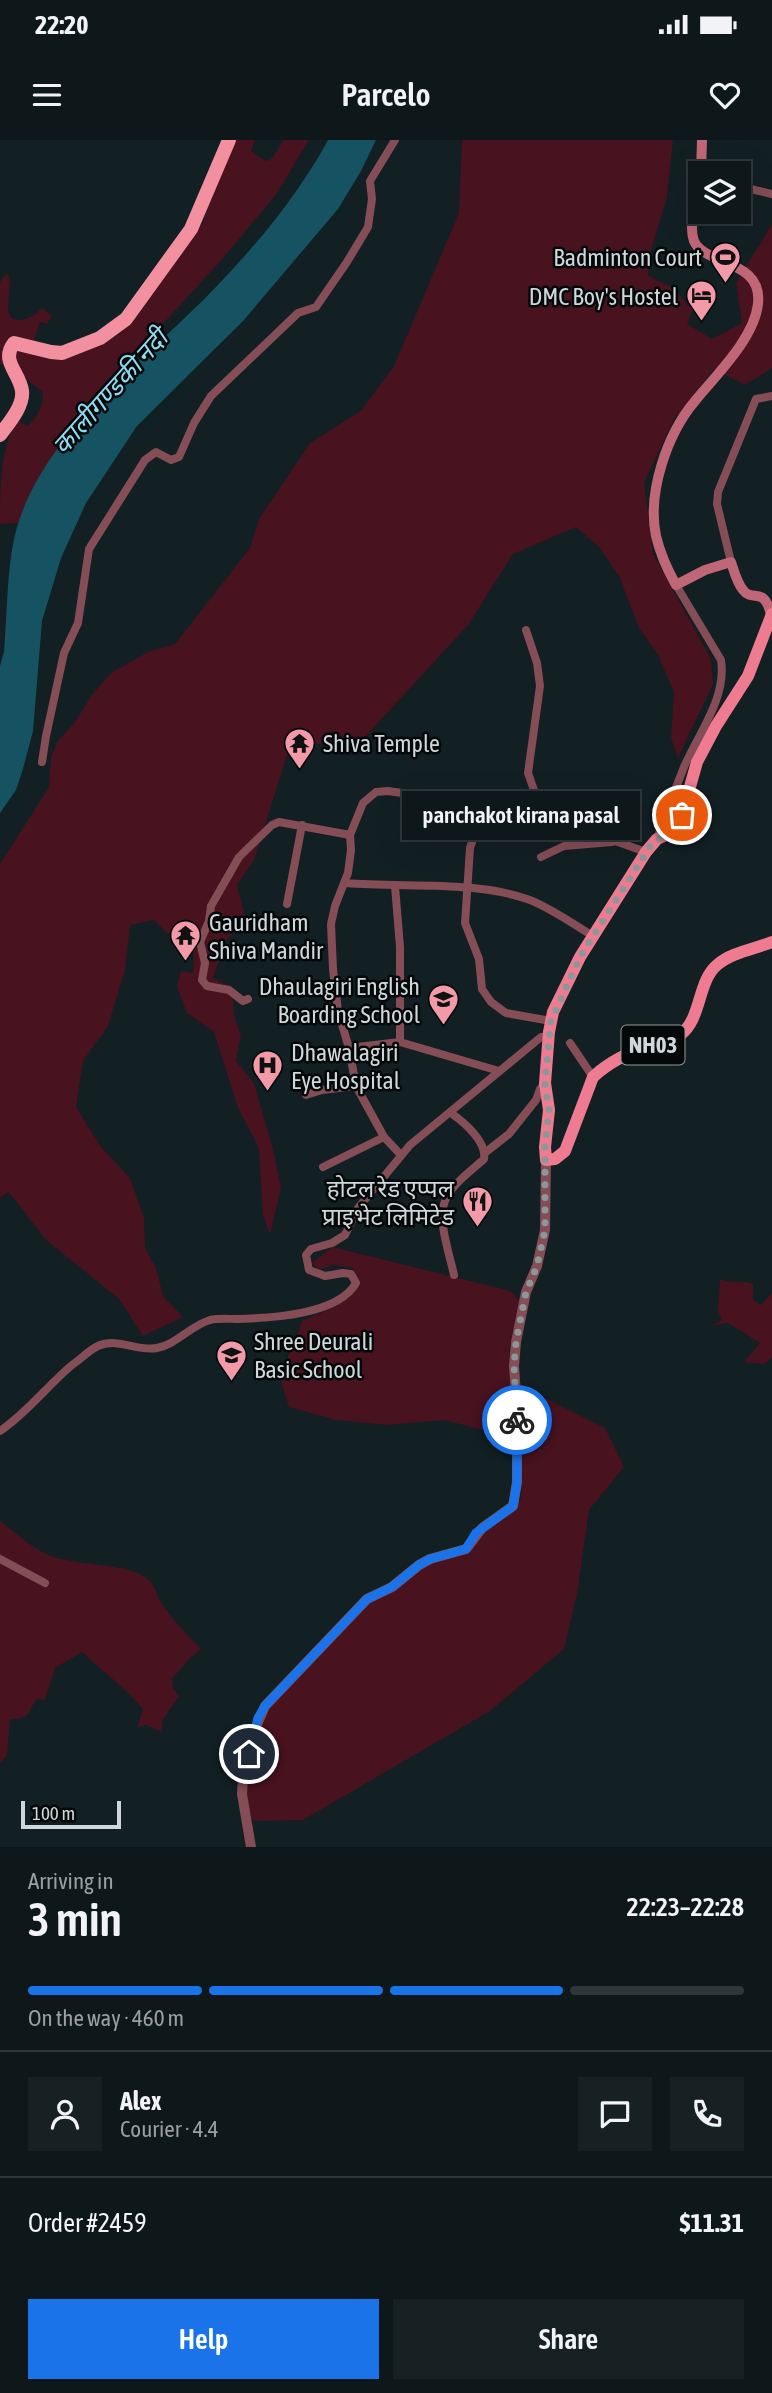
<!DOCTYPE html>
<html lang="en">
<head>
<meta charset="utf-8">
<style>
	body { margin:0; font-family:"Asap Condensed","Noto Sans Devanagari",sans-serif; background:#172023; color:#f1f3f6; height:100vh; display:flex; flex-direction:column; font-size:26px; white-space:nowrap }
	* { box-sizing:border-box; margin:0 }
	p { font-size:23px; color:#9b9fa2 }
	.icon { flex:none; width:38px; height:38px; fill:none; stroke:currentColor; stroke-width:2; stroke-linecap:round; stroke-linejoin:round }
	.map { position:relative; height:1707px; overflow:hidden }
	.side { display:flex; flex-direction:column; background:#0e171a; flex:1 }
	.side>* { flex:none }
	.tools { position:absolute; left:688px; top:21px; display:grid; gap:14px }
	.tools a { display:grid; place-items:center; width:63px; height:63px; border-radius:0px; background:#0e171a; box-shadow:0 7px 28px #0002,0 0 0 2px #2e3639; font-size:35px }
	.scale { position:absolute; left:21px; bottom:18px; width:100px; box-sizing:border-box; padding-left:7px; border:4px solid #cfd7da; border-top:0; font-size:19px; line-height:24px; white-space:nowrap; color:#cfd7da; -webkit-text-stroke:5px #040809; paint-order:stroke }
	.pin { position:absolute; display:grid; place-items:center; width:60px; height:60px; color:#fff; margin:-30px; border:4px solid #fff; border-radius:50%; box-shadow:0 2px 7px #0007 }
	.courier { position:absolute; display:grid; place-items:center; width:70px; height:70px; margin:-35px; border:5px solid #1a73e8; border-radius:50%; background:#fff; color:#222; box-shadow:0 2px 9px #0007 }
	.bubble { position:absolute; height:49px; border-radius:0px; background:#0e171a; box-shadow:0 7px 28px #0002,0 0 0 2px #2e3639; font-size:23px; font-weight:600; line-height:49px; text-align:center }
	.summary em { font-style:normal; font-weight:600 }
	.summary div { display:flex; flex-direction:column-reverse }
	.summary { display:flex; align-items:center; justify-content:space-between; height:119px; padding:0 28px }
	h1 { font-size:46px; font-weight:600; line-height:52px }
	.bar { display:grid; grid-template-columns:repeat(4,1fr); gap:10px 7px; align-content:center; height:84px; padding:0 28px }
	.bar i { height:9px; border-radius:5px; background:#2e3639 }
	.bar .current { background:#1a73e8 }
	.bar p { grid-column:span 4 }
	.line { display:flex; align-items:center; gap:18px; padding:0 28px; border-top:2px solid #2e3639 }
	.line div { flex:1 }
	.round { display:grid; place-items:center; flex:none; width:74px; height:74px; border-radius:0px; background:#172023 }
	.button { display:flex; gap:14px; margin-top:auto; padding:14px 28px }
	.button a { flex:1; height:80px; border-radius:0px; background:#1a73e8; color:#fff; font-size:28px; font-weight:600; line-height:80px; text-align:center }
	.button a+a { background:#172023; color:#f1f3f6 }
	.status { display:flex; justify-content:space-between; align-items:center; height:49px; padding:0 35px; background:#0e171a; direction:ltr }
	.status svg { height:19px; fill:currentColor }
	header { display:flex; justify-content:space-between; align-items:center; height:91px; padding:0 28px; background:#0e171a; font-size:32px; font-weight:600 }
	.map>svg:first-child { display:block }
</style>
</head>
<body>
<div class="status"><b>22:20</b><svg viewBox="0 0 49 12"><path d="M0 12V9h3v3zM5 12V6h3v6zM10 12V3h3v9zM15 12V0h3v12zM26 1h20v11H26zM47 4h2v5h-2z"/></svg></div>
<header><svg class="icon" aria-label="menu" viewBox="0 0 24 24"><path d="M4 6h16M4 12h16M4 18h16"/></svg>Parcelo<svg class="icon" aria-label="heart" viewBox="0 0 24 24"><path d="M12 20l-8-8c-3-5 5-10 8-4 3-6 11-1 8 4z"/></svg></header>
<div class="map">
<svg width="772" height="1707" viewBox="0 0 772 1707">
	<rect width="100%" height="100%" fill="#121f23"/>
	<!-- green -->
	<g fill="#48121f">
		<path d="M 234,0 L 255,0 L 251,11 L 266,21 L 271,19 L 284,0 L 309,0 L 275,56 L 217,125 L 103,249 L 73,288 L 34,347 L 18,383 L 0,384 C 0,352 0,303 18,281 L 28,286 C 38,275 43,267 43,252 C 27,241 15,230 13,210 L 54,215 L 100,202 L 152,149 L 203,83 L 210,57 Z"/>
		<path d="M 462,0 L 673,0 L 667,57 L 650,113 L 648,136 L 674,148 L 688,166 L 694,167 L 687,184 L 712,199 L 742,183 L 736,143 L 772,84 L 772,228 L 745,245 L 714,229 L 674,279 L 644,343 L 653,414 L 711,519 L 713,544 L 678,618 L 671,598 L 674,552 L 658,515 L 639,488 L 619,436 L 600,408 L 576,387 L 513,414 L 468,485 L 366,596 L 289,609 L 254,720 L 237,745 L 246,780 L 226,800 L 213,838 L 232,847 L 234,875 L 241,896 L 236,921 L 254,943 L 274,1013 L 281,1048 L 270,1094 L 263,1076 L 259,1008 L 238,968 L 214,892 L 187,873 L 177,847 L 181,831 L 193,833 L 194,794 L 167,793 L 154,780 L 130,785 L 125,830 L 108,886 L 83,921 L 76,967 L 101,1007 L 130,1038 L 144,1078 L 145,1107 L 156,1128 L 163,1156 L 183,1177 L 143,1196 L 119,1159 L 46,1100 L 9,1052 L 0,1058 L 0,724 L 49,647 L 51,617 L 58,601 L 75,582 L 91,556 L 111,533 L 150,511 L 175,504 L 250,408 L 259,379 L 310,303 L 361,271 L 394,226 L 459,73 Z"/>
		<path d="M 6,134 L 10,138 L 8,171 L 12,178 C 24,184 34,175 42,168 L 52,176 L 47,184 L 40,182 L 34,200 L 12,198 L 4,208 L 3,225 L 0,224 L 0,142 Z"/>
		<path d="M 332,1107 L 511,1151 L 519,1161 L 509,1210 L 513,1292 L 491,1292 L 444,1280 L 387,1285 L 336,1280 L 289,1267 L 279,1235 L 292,1209 L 302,1181 C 324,1172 346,1163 360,1144 L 353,1128 L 333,1125 L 318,1130 L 312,1123 Z"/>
		<path d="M 720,1139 C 732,1144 742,1140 753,1144 L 753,1160 L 761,1165 L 772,1153 L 772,1218 L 764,1224 L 744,1222 L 760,1203 L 728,1183 L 711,1186 L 722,1180 L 718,1172 Z"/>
		<path d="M 522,1244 L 533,1252 L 605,1288 L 624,1327 L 589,1370 L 577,1454 L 564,1509 L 490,1571 L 303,1680 L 253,1681 L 248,1667 L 246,1652 L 250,1618 L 266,1568 L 294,1542 L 369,1462 L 423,1426 L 438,1419 L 457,1417 L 467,1412 L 490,1385 L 507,1376 L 515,1367 L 521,1358 L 522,1341 L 518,1245 Z"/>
		<path d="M 0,1381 C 14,1391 29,1405 44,1413 C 72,1427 131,1422 149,1440 C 155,1445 157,1457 162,1464 C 173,1480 187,1495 201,1509 L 189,1519 L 172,1539 L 173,1548 L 179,1556 L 162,1581 L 162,1592 L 146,1585 L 137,1587 L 143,1569 C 125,1547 103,1532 82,1512 L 55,1528 L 45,1560 L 37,1559 C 27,1572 31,1579 10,1579 L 7,1615 L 0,1623 Z"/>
	</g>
	<!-- water -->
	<path fill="#155262" d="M 328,0 L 376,0 L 361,31 L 338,69 L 243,181 L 137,286 L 86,363 L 61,418 L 42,481 L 33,591 L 23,629 L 16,650 L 0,673 L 0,526 L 4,512 C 8,469 6,414 21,375 C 55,283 150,216 216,147 C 259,102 298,55 328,0 Z"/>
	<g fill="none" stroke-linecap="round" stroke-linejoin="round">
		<!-- minor -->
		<g stroke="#854d56" stroke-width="8">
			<path d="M 738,46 L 772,54"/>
			<path d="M 731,422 L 717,364 L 718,352 L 756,259 L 772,256"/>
			<path d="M 526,490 L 537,523 L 540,546 L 528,633 L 546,685"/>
			<path d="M 42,622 L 46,596 L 64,513 L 78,483 L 89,409 L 145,320 L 156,312 L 171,320 L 179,317 L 194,283 L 211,256 L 298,173 L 316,167 L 347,122 L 368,87 L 372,59 L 370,41 L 395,0"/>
			<path d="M 479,681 L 470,708 L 465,783 L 479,819 L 482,849 L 491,862 L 506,873 L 551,881"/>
			<path d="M 350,695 L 351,710 L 348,733 L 335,766 L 331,784 L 333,829 L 338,871 L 349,908 L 356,946 L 384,997 L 401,1015"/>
			<path d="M 657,699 C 665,675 675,650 684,627 C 698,594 727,558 721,520 L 676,445"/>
			<path d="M 541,717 L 564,706 L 612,702"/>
			<path d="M 346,743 C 403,748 473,740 527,759 C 548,766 573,784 593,796"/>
			<path d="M 395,746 L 400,807 L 400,902"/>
			<path d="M 287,764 L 302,685"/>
			<path d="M 248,859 L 243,861 L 229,850 L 207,846 L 202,840 L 205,823 L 200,802 L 209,781 L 211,766 L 239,717 L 272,685 L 279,682 L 350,695 L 363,663 L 376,652 L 388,651 L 450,660 L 461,665 L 479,681 L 546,685 L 584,690 L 646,712"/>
			<path d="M 570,903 L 593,937"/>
			<path d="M 349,908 L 400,902 L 499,931"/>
			<path d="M 306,955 L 322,950 L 356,946"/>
			<path d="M 451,973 C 465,983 487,1002 484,1019 C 471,1031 449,1046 444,1064 C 438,1082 450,1116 454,1135"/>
			<path d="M 486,1012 L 509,994 L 536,960 L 540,949 L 545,943"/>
			<path d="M 323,1027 L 384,997"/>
			<path d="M 0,1291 C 27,1273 47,1246 72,1225 C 81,1219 89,1210 98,1206 C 118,1197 137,1212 157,1208 C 177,1204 190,1186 210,1180 C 219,1178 228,1179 237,1179 C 271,1178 338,1175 356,1143 L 351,1134 L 343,1133 L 325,1136 L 309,1130 L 306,1115 L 311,1109 L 332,1103 L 345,1095 L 358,1068 L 410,1005 L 541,897 L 549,896"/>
			<path d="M 0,1419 L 45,1443"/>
		</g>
		<!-- tertiary -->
		<path stroke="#854d56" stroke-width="10" d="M 251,1707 L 242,1654 L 243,1638 L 255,1589 L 265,1566 L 367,1459 L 392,1447 L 419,1425 L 430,1419 L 466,1409 L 482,1388 L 513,1366 L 517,1342 L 517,1268 L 514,1226 L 516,1202 L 526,1152 L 537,1126 L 545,1090 L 546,1020"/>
		<!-- secondary -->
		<g stroke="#c06777" stroke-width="10">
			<path d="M 701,33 L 702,0"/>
			<path d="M 700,49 C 697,64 688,85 694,101 C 705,126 763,119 758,164 C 754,199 716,235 695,261 C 667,294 647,353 656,396 C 660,413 667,429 676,445 L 705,430 L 731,422 C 734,431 737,443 743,450 C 753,463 764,445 771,475"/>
		</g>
		<!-- primary -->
		<path stroke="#ee7b90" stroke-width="12" d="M 772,474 L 748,536 L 716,586 L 697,622 L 682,675 L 668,694 L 657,699 L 646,712 L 580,817 L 553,872 L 549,892 L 545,943 L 549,970 L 545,1007 L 546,1020 L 555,1019 L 565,1011 L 593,937 C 608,923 630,911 650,906 C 660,903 671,902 680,895 C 702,879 697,842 717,825 C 732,812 755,809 772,802"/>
		<!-- trunk -->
		<path stroke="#f390a0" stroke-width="14" d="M 0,295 C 8,284 24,266 22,251 C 20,233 0,221 14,203 L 51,212 L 62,213 L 100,198 L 126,179 L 191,89 L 229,0"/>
	</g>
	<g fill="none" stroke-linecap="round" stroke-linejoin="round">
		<!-- done -->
		<path stroke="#8d979a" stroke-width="7" stroke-dasharray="0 12.6" d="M 517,1280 L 514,1226 L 516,1202 L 526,1152 L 537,1126 L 545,1090 L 545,1007 L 549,970 L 545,943 L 551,881 L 580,817 L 651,705 C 663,695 673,690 682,675"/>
		<!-- route -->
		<path stroke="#1a73e8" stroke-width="9" d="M 249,1614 L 258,1578 L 265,1566 L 367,1459 L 392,1447 L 419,1425 L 430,1419 L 466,1409 L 476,1393 L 513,1366 L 517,1342 L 517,1280"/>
	</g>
	<!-- icons -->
	<defs>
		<symbol id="stadium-pin" viewBox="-11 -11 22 30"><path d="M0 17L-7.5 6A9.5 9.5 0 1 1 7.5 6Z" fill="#f39aa8" stroke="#040809"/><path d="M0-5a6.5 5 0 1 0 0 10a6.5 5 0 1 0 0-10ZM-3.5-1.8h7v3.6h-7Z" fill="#111"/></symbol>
		<symbol id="hotel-pin" viewBox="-11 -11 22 30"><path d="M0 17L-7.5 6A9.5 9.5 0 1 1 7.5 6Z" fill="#f39aa8" stroke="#040809"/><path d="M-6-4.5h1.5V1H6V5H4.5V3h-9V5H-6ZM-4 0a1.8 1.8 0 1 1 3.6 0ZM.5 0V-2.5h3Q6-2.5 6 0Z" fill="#111"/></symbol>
		<symbol id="temple-pin" viewBox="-11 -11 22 30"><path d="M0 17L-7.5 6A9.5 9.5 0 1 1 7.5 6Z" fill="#f39aa8" stroke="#040809"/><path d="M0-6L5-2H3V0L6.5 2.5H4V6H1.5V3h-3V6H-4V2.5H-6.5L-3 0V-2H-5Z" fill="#111"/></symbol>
		<symbol id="school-pin" viewBox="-11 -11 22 30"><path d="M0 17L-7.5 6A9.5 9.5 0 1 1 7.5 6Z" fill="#f39aa8" stroke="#040809"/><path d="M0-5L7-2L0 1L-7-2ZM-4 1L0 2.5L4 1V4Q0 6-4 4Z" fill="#111"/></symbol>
		<symbol id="hospital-pin" viewBox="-11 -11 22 30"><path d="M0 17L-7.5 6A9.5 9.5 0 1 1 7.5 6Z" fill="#f39aa8" stroke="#040809"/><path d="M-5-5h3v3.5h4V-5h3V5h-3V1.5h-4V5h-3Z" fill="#111"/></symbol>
		<symbol id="restaurant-pin" viewBox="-11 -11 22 30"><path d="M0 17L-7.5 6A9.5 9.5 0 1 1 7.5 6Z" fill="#f39aa8" stroke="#040809"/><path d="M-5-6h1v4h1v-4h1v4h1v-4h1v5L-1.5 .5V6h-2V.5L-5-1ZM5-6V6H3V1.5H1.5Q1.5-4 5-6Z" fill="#111"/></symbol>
	</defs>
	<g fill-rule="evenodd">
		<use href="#stadium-pin" x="708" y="100" width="35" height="47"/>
		<use href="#hotel-pin" x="684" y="138" width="35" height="47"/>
		<use href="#temple-pin" x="282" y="586" width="35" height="47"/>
		<use href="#temple-pin" x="168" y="778" width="35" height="47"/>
		<use href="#school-pin" x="426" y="842" width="35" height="47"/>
		<use href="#hospital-pin" x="250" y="908" width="35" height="47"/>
		<use href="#restaurant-pin" x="460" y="1044" width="35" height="47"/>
		<use href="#school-pin" x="214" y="1198" width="35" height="47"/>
	</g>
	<g text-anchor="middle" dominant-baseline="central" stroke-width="5" stroke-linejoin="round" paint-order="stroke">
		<!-- shield labels -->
		<rect fill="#040809" stroke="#92999b" stroke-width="2" x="621.5" y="885.5" width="63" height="39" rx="5"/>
		<g font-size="23" font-weight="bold" fill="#cfd7da">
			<text x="653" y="905">NH03</text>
		</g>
		<!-- poi labels -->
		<g font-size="24" fill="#cfd7da" stroke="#040809" text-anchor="end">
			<text x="702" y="117">Badminton Court</text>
			<text x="678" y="156">DMC Boy's Hostel</text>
			<text x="323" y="603" text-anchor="start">Shiva Temple</text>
			<text x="209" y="782" text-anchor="start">Gauridham<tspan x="209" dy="28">Shiva Mandir</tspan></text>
			<text x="420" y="846">Dhaulagiri English<tspan x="420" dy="28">Boarding School</tspan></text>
			<text x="291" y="912" text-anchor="start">Dhawalagiri<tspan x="291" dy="28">Eye Hospital</tspan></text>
			<text x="454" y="1048">होटल रेड एप्पल<tspan x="454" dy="28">प्राइभेट लिमिटेड</tspan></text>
			<text x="254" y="1201" text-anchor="start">Shree Deurali<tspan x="254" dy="28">Basic School</tspan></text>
		</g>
		<!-- water labels -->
		<g font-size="26" font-style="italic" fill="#8edcf3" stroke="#040809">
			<text transform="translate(110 252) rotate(-48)">कालीगण्डकी नदी</text>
		</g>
	</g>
</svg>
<div class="tools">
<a><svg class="icon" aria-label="layers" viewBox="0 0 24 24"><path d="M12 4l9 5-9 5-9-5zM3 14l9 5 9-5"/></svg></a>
</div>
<div class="scale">100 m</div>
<div class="pin" style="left:682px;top:675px;background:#ea580c"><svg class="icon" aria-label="bag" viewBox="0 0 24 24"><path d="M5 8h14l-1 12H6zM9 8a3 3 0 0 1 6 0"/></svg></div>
<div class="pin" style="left:249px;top:1614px;background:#1f2937"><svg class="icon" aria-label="home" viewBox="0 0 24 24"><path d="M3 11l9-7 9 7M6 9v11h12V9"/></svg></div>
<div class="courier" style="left:517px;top:1280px"><svg class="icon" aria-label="bike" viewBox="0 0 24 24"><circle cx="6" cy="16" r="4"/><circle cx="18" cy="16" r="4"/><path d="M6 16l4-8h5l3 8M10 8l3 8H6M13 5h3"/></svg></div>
<div class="bubble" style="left:402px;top:651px;width:238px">panchakot kirana pasal</div>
</div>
<section class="side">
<div class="summary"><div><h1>3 min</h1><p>Arriving in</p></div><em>22:23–22:28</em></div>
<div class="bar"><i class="current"></i><i class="current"></i><i class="current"></i><i></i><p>On the way · 460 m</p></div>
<div class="line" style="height:126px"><a class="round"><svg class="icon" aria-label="person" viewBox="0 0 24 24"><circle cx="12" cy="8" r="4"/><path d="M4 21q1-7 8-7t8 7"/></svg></a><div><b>Alex</b><p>Courier · 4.4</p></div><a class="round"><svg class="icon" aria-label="chat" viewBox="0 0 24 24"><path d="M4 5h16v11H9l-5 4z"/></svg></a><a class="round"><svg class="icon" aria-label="phone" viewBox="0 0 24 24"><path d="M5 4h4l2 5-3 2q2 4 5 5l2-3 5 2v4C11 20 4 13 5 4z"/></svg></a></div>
<div class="line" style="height:91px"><div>Order #2459</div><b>$11.31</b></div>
<div class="button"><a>Help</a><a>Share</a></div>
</section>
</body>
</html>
